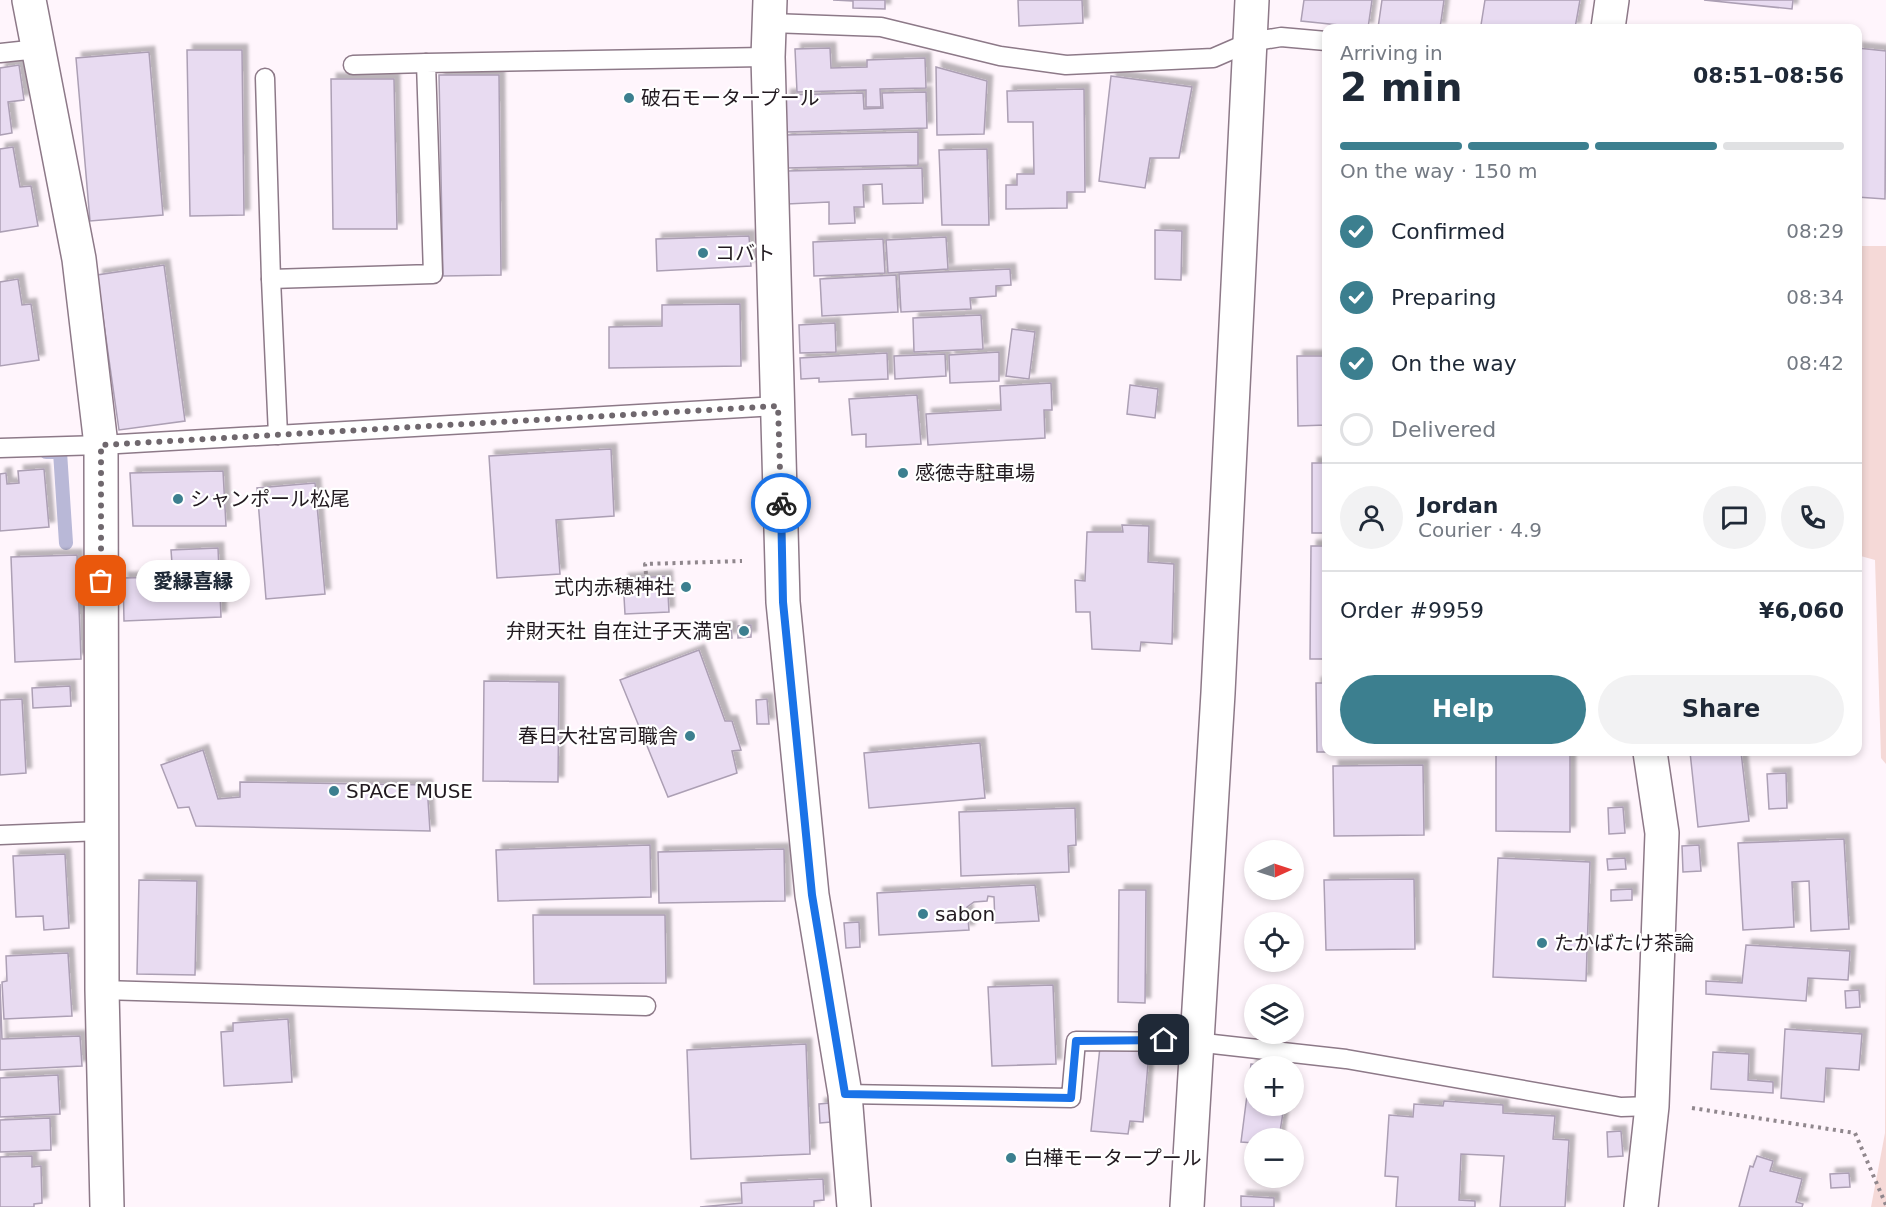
<!DOCTYPE html>
<html lang="en">
<head>
<meta charset="utf-8">
<style>
	body { margin:0; font-family:"DejaVu Sans","Noto Sans JP",sans-serif; background:#f2f2f3; color:#1f2937; height:100vh; display:flex; flex-direction:column; font-size:22px; white-space:nowrap }
	* { box-sizing:border-box; margin:0 }
	p { font-size:20px; color:#747a83 }
	.icon { flex:none; width:33px; height:33px; fill:none; stroke:currentColor; stroke-width:2; stroke-linecap:round; stroke-linejoin:round }
	.map { position:relative; flex:1; overflow:hidden }
	.drawer { position:absolute; left:1322px; top:24px; width:540px; height:732px; display:flex; flex-direction:column; background:#fff; border-radius:12px; box-shadow:0 3px 9px #0003 }
	.drawer>* { flex:none }
	.needle { width:39px; rotate:87deg }
	.buttons { position:absolute; left:1244px; top:840px; display:grid; gap:12px }
	.buttons a { display:grid; place-items:center; width:60px; height:60px; border-radius:50%; background:#fff; box-shadow:0 3px 9px #0003; font-size:30px }
	.pin { position:absolute; display:grid; place-items:center; width:51px; height:51px; color:#fff; margin:-26px; border-radius:12px; box-shadow:0 3px 9px #0006 }
	.courier { position:absolute; display:grid; place-items:center; width:60px; height:60px; margin:-30px; border:4px solid #1a73e8; border-radius:50%; background:#fff; color:#222; box-shadow:0 2px 8px #0007 }
	.bubble { position:absolute; height:42px; border-radius:21px; background:#fff; box-shadow:0 3px 9px #0003; font-size:20px; font-weight:800; line-height:42px; text-align:center }
	.overview em { font-style:normal; font-weight:800 }
	.overview div { display:flex; flex-direction:column-reverse }
	.overview { display:flex; align-items:center; justify-content:space-between; height:102px; padding:0 18px }
	h1 { font-size:39px; font-weight:800; line-height:45px }
	.bar { display:grid; grid-template-columns:repeat(4,1fr); gap:9px 6px; align-content:center; height:72px; padding:0 18px }
	.bar i { height:8px; border-radius:4px; background:#e0e1e3 }
	.bar .on { background:#3c7f8f }
	.bar p { grid-column:span 4 }
	.line { display:flex; align-items:center; gap:15px; padding:0 18px; border-top:2px solid #e0e1e3 }
	.line div { flex:1 }
	.round { display:grid; place-items:center; flex:none; width:63px; height:63px; border-radius:32px; background:#f2f2f3 }
	ol { padding:0 18px; list-style:none }
	li { display:flex; align-items:center; gap:18px; height:66px }
	li p { margin-inline-start:auto }
	li .icon { padding:6px; border-radius:50%; background:#3c7f8f; color:#fff; stroke-width:4 }
	li:last-child { color:#747a83 }
	li i { width:33px; height:33px; border:3px solid #e0e1e3; border-radius:50% }
	.button { display:flex; gap:12px; margin-top:auto; padding:12px 18px }
	.button a { flex:1; height:69px; border-radius:36px; background:#3c7f8f; color:#fff; font-size:24px; font-weight:800; line-height:69px; text-align:center }
	.button a+a { background:#f2f2f3; color:#1f2937 }
	.map>svg:first-child { display:block }
</style>
</head>
<body>
<div class="map">
<svg width="1886" height="1207" viewBox="0 0 1886 1207">
	<defs>
		<filter id="shadow"><feDropShadow dx="5.5" dy="-5.5" stdDeviation="1.5" flood-color="#0004"/></filter>
	</defs>
	<rect width="100%" height="100%" fill="#fff5fc"/>
	<!-- green -->
	<g fill="#f5d9d7">
		<path d="M 1857,246 L 1886,246 L 1886,764 L 1881,758 L 1875,560 L 1857,555 Z"/>
		<path d="M 1886,956 L 1886,1207 L 1871,1207 L 1885,1133 Z"/>
	</g>
	<g fill="none" stroke-linecap="round" stroke-linejoin="round">
		<!-- stream -->
		<path stroke="#b9b8d7" stroke-width="14" d="M 46,452 L 60,452 L 66,543"/>
	</g>
	<!-- building -->
	<g fill="#e8dbf1" stroke="#ac9fb4" stroke-width="1.5" filter="url(#shadow)">
		<path d="M 833,0 L 885,0 L 885,9 L 853,8 L 853,1 Z"/>
		<path d="M 1018,0 L 1082,0 L 1083,23 L 1019,26 Z"/>
		<path d="M 1304,0 L 1372,0 L 1368,28 L 1301,21 Z"/>
		<path d="M 1382,0 L 1444,0 L 1440,28 L 1378,28 Z"/>
		<path d="M 1485,0 L 1580,0 L 1575,28 L 1501,28 L 1481,25 Z"/>
		<path d="M 1704,0 L 1793,0 L 1792,9 Z"/>
		<path d="M 830,48 L 831,68 L 867,67 L 867,60 L 925,58 L 926,88 L 880,89 L 881,107 L 866,107 L 866,90 L 797,92 L 795,49 Z"/>
		<path d="M 1857,48 L 1886,51 L 1885,199 L 1857,197 Z"/>
		<path d="M 187,50 L 242,50 L 244,215 L 190,216 Z"/>
		<path d="M 149,52 L 163,215 L 90,221 L 76,58 Z"/>
		<path d="M 19,65 L 24,100 L 8,102 L 12,133 L 0,135 L 0,68 Z"/>
		<path d="M 936,67 L 987,81 L 984,134 L 937,135 Z"/>
		<path d="M 439,75 L 499,75 L 501,275 L 443,276 Z"/>
		<path d="M 1111,76 L 1192,87 L 1179,158 L 1150,158 L 1145,188 L 1099,181 Z"/>
		<path d="M 331,79 L 394,79 L 397,229 L 333,229 Z"/>
		<path d="M 1084,89 L 1085,192 L 1067,192 L 1067,208 L 1006,209 L 1006,185 L 1017,185 L 1017,174 L 1034,174 L 1033,122 L 1008,122 L 1007,91 Z"/>
		<path d="M 926,92 L 927,128 L 786,132 L 785,95 L 863,93 L 864,109 L 883,108 L 882,93 Z"/>
		<path d="M 918,132 L 918,165 L 786,168 L 785,135 Z"/>
		<path d="M 13,147 L 20,187 L 31,186 L 38,226 L 0,232 L 0,149 Z"/>
		<path d="M 987,149 L 989,225 L 942,225 L 939,150 Z"/>
		<path d="M 922,168 L 923,203 L 883,204 L 882,184 L 863,185 L 864,207 L 854,207 L 855,223 L 829,224 L 829,202 L 787,204 L 787,171 Z"/>
		<path d="M 1155,230 L 1182,231 L 1181,280 L 1155,279 Z"/>
		<path d="M 749,236 L 751,266 L 657,271 L 656,239 Z"/>
		<path d="M 946,237 L 948,269 L 888,273 L 886,240 Z"/>
		<path d="M 883,239 L 885,273 L 814,276 L 813,242 Z"/>
		<path d="M 164,265 L 185,421 L 119,430 L 97,275 Z"/>
		<path d="M 1010,269 L 1011,285 L 996,286 L 996,296 L 970,298 L 971,309 L 901,312 L 899,274 Z"/>
		<path d="M 896,275 L 898,312 L 822,316 L 820,279 Z"/>
		<path d="M 18,279 L 22,305 L 31,304 L 39,360 L 0,366 L 0,282 Z"/>
		<path d="M 740,304 L 741,366 L 609,368 L 609,327 L 662,326 L 662,305 Z"/>
		<path d="M 981,315 L 983,349 L 914,352 L 913,318 Z"/>
		<path d="M 835,323 L 836,352 L 800,353 L 799,325 Z"/>
		<path d="M 1012,329 L 1035,332 L 1029,379 L 1006,376 Z"/>
		<path d="M 999,352 L 999,381 L 950,383 L 949,355 Z"/>
		<path d="M 887,353 L 888,379 L 819,382 L 819,378 L 801,379 L 800,358 Z"/>
		<path d="M 945,354 L 946,376 L 895,379 L 894,356 Z"/>
		<path d="M 1297,356 L 1326,356 L 1326,425 L 1298,426 Z"/>
		<path d="M 1051,383 L 1052,410 L 1044,410 L 1045,438 L 928,445 L 926,414 L 1001,410 L 1000,386 Z"/>
		<path d="M 1130,385 L 1158,389 L 1155,418 L 1127,414 Z"/>
		<path d="M 917,395 L 921,444 L 866,447 L 866,434 L 852,435 L 849,399 Z"/>
		<path d="M 611,449 L 614,516 L 556,520 L 560,574 L 497,578 L 489,456 Z"/>
		<rect x="1312" y="463" width="14" height="70"/>
		<path d="M 44,469 L 49,527 L 0,531 L 0,474 L 6,473 L 7,484 L 19,483 L 18,471 Z"/>
		<path d="M 223,471 L 226,526 L 133,526 L 130,473 Z"/>
		<path d="M 315,483 L 325,594 L 266,599 L 257,488 Z"/>
		<path d="M 1122,525 L 1149,526 L 1148,562 L 1174,564 L 1172,644 L 1141,642 L 1140,651 L 1092,649 L 1090,612 L 1076,612 L 1075,580 L 1085,581 L 1087,532 L 1123,532 Z"/>
		<path d="M 1311,546 L 1326,546 L 1326,659 L 1310,659 Z"/>
		<path d="M 218,548 L 221,617 L 124,621 L 123,578 L 173,577 L 171,550 Z"/>
		<path d="M 77,555 L 81,659 L 15,662 L 11,557 Z"/>
		<path d="M 667,576 L 669,612 L 625,614 L 623,579 Z"/>
		<path d="M 751,625 L 751,637 L 738,638 L 738,626 Z"/>
		<path d="M 731,626 L 732,638 L 720,639 L 719,628 Z"/>
		<path d="M 699,650 L 725,721 L 732,721 L 741,750 L 732,751 L 737,773 L 668,797 L 620,680 Z"/>
		<path d="M 484,681 L 559,682 L 558,782 L 483,781 Z"/>
		<path d="M 1316,683 L 1326,683 L 1326,752 L 1395,752 L 1317,752 Z"/>
		<path d="M 70,686 L 71,706 L 33,708 L 32,688 Z"/>
		<path d="M 22,699 L 26,773 L 0,775 L 0,700 Z"/>
		<path d="M 767,699 L 769,724 L 757,724 L 756,700 Z"/>
		<path d="M 980,743 L 985,798 L 869,808 L 864,753 Z"/>
		<path d="M 203,750 L 218,799 L 240,797 L 240,782 L 427,785 L 430,831 L 196,826 L 189,807 L 178,808 L 161,765 Z"/>
		<path d="M 1496,752 L 1570,752 L 1570,832 L 1496,831 Z"/>
		<path d="M 1690,752 L 1741,752 L 1749,821 L 1698,827 Z"/>
		<path d="M 1423,765 L 1424,835 L 1334,836 L 1333,766 Z"/>
		<path d="M 1786,773 L 1787,808 L 1769,809 L 1767,774 Z"/>
		<path d="M 1623,807 L 1625,833 L 1609,834 L 1608,808 Z"/>
		<path d="M 1075,808 L 1076,845 L 1068,846 L 1069,872 L 961,876 L 959,812 Z"/>
		<path d="M 1844,839 L 1849,929 L 1811,931 L 1809,881 L 1792,882 L 1794,927 L 1743,930 L 1738,843 Z"/>
		<path d="M 650,845 L 651,897 L 498,901 L 496,850 Z"/>
		<path d="M 1699,845 L 1701,871 L 1683,872 L 1682,846 Z"/>
		<path d="M 784,849 L 785,901 L 659,903 L 658,852 Z"/>
		<path d="M 65,854 L 69,928 L 44,930 L 43,916 L 16,917 L 13,856 Z"/>
		<path d="M 1498,858 L 1590,862 L 1586,981 L 1493,977 Z"/>
		<path d="M 1625,858 L 1626,869 L 1608,870 L 1607,859 Z"/>
		<path d="M 1414,879 L 1415,949 L 1326,950 L 1324,880 Z"/>
		<path d="M 139,880 L 197,881 L 195,975 L 137,974 Z"/>
		<path d="M 1035,885 L 1039,921 L 995,923 L 994,897 L 988,896 L 987,901 L 974,902 L 967,907 L 969,930 L 879,935 L 877,893 Z"/>
		<path d="M 1632,889 L 1632,900 L 1611,901 L 1611,890 Z"/>
		<path d="M 1119,890 L 1146,890 L 1145,1003 L 1118,1002 Z"/>
		<path d="M 533,915 L 665,915 L 666,983 L 534,984 Z"/>
		<path d="M 859,922 L 860,947 L 846,948 L 844,923 Z"/>
		<path d="M 1746,945 L 1850,951 L 1848,980 L 1808,978 L 1806,1001 L 1706,994 L 1706,981 L 1742,983 Z"/>
		<path d="M 68,953 L 72,1016 L 4,1019 L 2,982 L 7,981 L 6,956 Z"/>
		<path d="M 0,984 L 2,1039 L 80,1036 L 82,1066 L 0,1070 Z"/>
		<path d="M 1053,985 L 1056,1064 L 992,1066 L 988,987 Z"/>
		<path d="M 1859,990 L 1860,1007 L 1846,1008 L 1845,991 Z"/>
		<path d="M 288,1019 L 292,1082 L 224,1086 L 221,1032 L 233,1031 L 233,1023 Z"/>
		<path d="M 1785,1029 L 1862,1034 L 1859,1070 L 1826,1068 L 1824,1102 L 1781,1098 Z"/>
		<path d="M 806,1044 L 810,1154 L 691,1159 L 687,1050 Z"/>
		<path d="M 1100,1047 L 1149,1052 L 1143,1122 L 1130,1121 L 1128,1134 L 1091,1131 Z"/>
		<path d="M 1713,1052 L 1749,1054 L 1748,1080 L 1773,1082 L 1773,1093 L 1711,1089 Z"/>
		<path d="M 1251,1064 L 1273,1066 L 1254,1066 L 1254,1106 L 1284,1106 L 1279,1138 L 1254,1138 L 1254,1143 L 1241,1142 Z"/>
		<path d="M 58,1075 L 60,1114 L 0,1117 L 0,1078 Z"/>
		<path d="M 1444,1101 L 1503,1105 L 1503,1113 L 1555,1116 L 1553,1139 L 1569,1140 L 1565,1207 L 1500,1207 L 1504,1156 L 1461,1154 L 1459,1200 L 1475,1201 L 1475,1207 L 1396,1207 L 1398,1177 L 1385,1176 L 1389,1115 L 1413,1117 L 1414,1104 L 1443,1106 Z"/>
		<path d="M 830,1103 L 831,1122 L 820,1123 L 819,1104 Z"/>
		<path d="M 50,1118 L 51,1150 L 0,1152 L 0,1120 Z"/>
		<path d="M 1621,1131 L 1623,1156 L 1608,1157 L 1607,1132 Z"/>
		<path d="M 32,1156 L 32,1167 L 41,1166 L 42,1203 L 34,1204 L 34,1207 L 0,1207 L 0,1157 Z"/>
		<path d="M 1757,1156 L 1773,1161 L 1770,1171 L 1802,1179 L 1796,1202 L 1803,1204 L 1802,1207 L 1739,1207 L 1750,1166 L 1753,1167 Z"/>
		<path d="M 1849,1173 L 1850,1187 L 1831,1188 L 1830,1174 Z"/>
		<path d="M 823,1179 L 824,1200 L 814,1201 L 814,1207 L 700,1207 L 742,1203 L 741,1183 Z"/>
		<path d="M 1241,1196 L 1274,1198 L 1274,1207 L 1241,1207 Z"/>
	</g>
	<g fill="none" stroke-linecap="round" stroke-linejoin="round">
		<defs>
			<g id="lane">
				<path d="M 771,23 L 881,27 L 1000,56 L 1066,65 L 1213,58 L 1250,42 L 1281,37 L 1326,41"/>
				<path d="M 0,53 L 38,49"/>
				<path d="M 353,65 L 426,63"/>
				<path d="M 265,78 L 271,279"/>
				<path d="M 278,435 L 271,279 L 433,274 L 426,63 L 768,57"/>
				<path d="M 0,448 L 101,445 L 778,406"/>
				<path d="M 0,835 L 102,831"/>
				<path d="M 102,990 L 646,1006"/>
				<path d="M 845,1094 L 1071,1098 L 1076,1041 L 1195,1042 L 1346,1059 L 1621,1107 L 1652,1106"/>
			</g>
			<g id="street">
				<path d="M 29,0 L 79,259 L 101,445 L 102,990 L 107,1207"/>
				<path d="M 770,0 L 768,57 L 783,602 L 812,895 L 845,1094 L 854,1207"/>
				<path d="M 1608,28 L 1612,0"/>
				<path d="M 1641,1207 L 1652,1106 L 1662,833 L 1650,752"/>
			</g>
			<path id="secondary" d="M 1187,1207 L 1218,693 L 1252,0"/>
		</defs>
		<!-- lane casing -->
		<use href="#lane" stroke="#8d7988" stroke-width="21"/>
		<!-- street casing -->
		<use href="#street" stroke="#8d7988" stroke-width="36"/>
		<!-- secondary casing -->
		<use href="#secondary" stroke="#8d7988" stroke-width="36"/>
		<!-- path -->
		<g stroke="#90878d" stroke-width="4" stroke-dasharray="3 4.5" stroke-linecap="butt">
			<path d="M 646,574 L 645,564 L 742,561"/>
			<path d="M 1692,1108 L 1855,1133 L 1886,1205"/>
		</g>
		<!-- lane -->
		<use href="#lane" stroke="#fff" stroke-width="18"/>
		<!-- street -->
		<use href="#street" stroke="#fff" stroke-width="33"/>
		<!-- secondary -->
		<use href="#secondary" stroke="#fff" stroke-width="33"/>
	</g>
	<g fill="none" stroke-linecap="round" stroke-linejoin="round">
		<!-- done -->
		<path stroke="#6f676d" stroke-width="6" stroke-dasharray="0 10.8" d="M 101,581 L 101,445 L 778,406 L 781,503"/>
		<!-- route -->
		<path stroke="#1a73e8" stroke-width="8" d="M 781,503 L 783,602 L 812,895 L 845,1094 L 1071,1098 L 1076,1041 L 1164,1040"/>
	</g>
	<!-- markers -->
	<g fill="#3c7f8f" stroke="#fff" stroke-width="2">
		<circle cx="629" cy="98" r="6"/>
		<circle cx="703" cy="253" r="6"/>
		<circle cx="903" cy="473" r="6"/>
		<circle cx="178" cy="499" r="6"/>
		<circle cx="686" cy="587" r="6"/>
		<circle cx="744" cy="631" r="6"/>
		<circle cx="690" cy="736" r="6"/>
		<circle cx="334" cy="791" r="6"/>
		<circle cx="923" cy="914" r="6"/>
		<circle cx="1542" cy="943" r="6"/>
		<circle cx="1011" cy="1158" r="6"/>
	</g>
	<g text-anchor="middle" dominant-baseline="central" stroke-width="4.5" stroke-linejoin="round" paint-order="stroke">
		<!-- poi labels -->
		<g font-size="20" fill="#221a20" stroke="#fff" text-anchor="start">
			<text x="641" y="98">破石モータープール</text>
			<text x="715" y="253">コバト</text>
			<text x="915" y="473">感徳寺駐車場</text>
			<text x="190" y="499">シャンポール松尾</text>
			<text x="674" y="587" text-anchor="end">式内赤穂神社</text>
			<text x="732" y="631" text-anchor="end">弁財天社 自在辻子天満宮</text>
			<text x="678" y="736" text-anchor="end">春日大社宮司職舎</text>
			<text x="346" y="791">SPACE MUSE</text>
			<text x="935" y="914">sabon</text>
			<text x="1554" y="943">たかばたけ茶論</text>
			<text x="1023" y="1158">白樺モータープール</text>
		</g>
	</g>
</svg>
<div class="buttons">
<a><svg class="needle" viewBox="-14 -14 28 28"><path d="M0-13l5 13h-10z" fill="#e53935"/><path d="M0 13l5-13h-10z" fill="#747a83"/></svg></a>
<a><svg class="icon" aria-label="locate" viewBox="0 0 24 24"><circle cx="12" cy="12" r="6"/><path d="M12 2v4M12 18v4M2 12h4M18 12h4"/></svg></a>
<a><svg class="icon" aria-label="layers" viewBox="0 0 24 24"><path d="M12 4l9 5-9 5-9-5zM3 14l9 5 9-5"/></svg></a>
<a>+</a>
<a>−</a>
</div>
<div class="pin" style="left:101px;top:581px;background:#ea580c"><svg class="icon" aria-label="bag" viewBox="0 0 24 24"><path d="M5 8h14l-1 12H6zM9 8a3 3 0 0 1 6 0"/></svg></div>
<div class="pin" style="left:1164px;top:1040px;background:#1f2937"><svg class="icon" aria-label="home" viewBox="0 0 24 24"><path d="M3 11l9-7 9 7M6 9v11h12V9"/></svg></div>
<div class="courier" style="left:781px;top:503px"><svg class="icon" aria-label="bike" viewBox="0 0 24 24"><circle cx="6" cy="16" r="4"/><circle cx="18" cy="16" r="4"/><path d="M6 16l4-8h5l3 8M10 8l3 8H6M13 5h3"/></svg></div>
<div class="bubble" style="left:136px;top:560px;width:114px">愛縁喜縁</div>
<section class="drawer">
<div class="overview"><div><h1>2 min</h1><p>Arriving in</p></div><em>08:51–08:56</em></div>
<div class="bar"><i class="on"></i><i class="on"></i><i class="on"></i><i></i><p>On the way · 150 m</p></div>
<ol>
<li><svg class="icon" aria-label="check" viewBox="0 0 24 24"><path d="M5 12l5 5 9-10"/></svg>Confirmed<p>08:29</p></li>
<li><svg class="icon" aria-label="check" viewBox="0 0 24 24"><path d="M5 12l5 5 9-10"/></svg>Preparing<p>08:34</p></li>
<li><svg class="icon" aria-label="check" viewBox="0 0 24 24"><path d="M5 12l5 5 9-10"/></svg>On the way<p>08:42</p></li>
<li><i></i>Delivered</li>
</ol>
<div class="line" style="height:108px"><a class="round"><svg class="icon" aria-label="person" viewBox="0 0 24 24"><circle cx="12" cy="8" r="4"/><path d="M4 21q1-7 8-7t8 7"/></svg></a><div><b>Jordan</b><p>Courier · 4.9</p></div><a class="round"><svg class="icon" aria-label="chat" viewBox="0 0 24 24"><path d="M4 5h16v11H9l-5 4z"/></svg></a><a class="round"><svg class="icon" aria-label="phone" viewBox="0 0 24 24"><path d="M5 4h4l2 5-3 2q2 4 5 5l2-3 5 2v4C11 20 4 13 5 4z"/></svg></a></div>
<div class="line" style="height:78px"><div>Order #9959</div><b>¥6,060</b></div>
<div class="button"><a>Help</a><a>Share</a></div>
</section>
</div>
</body>
</html>
